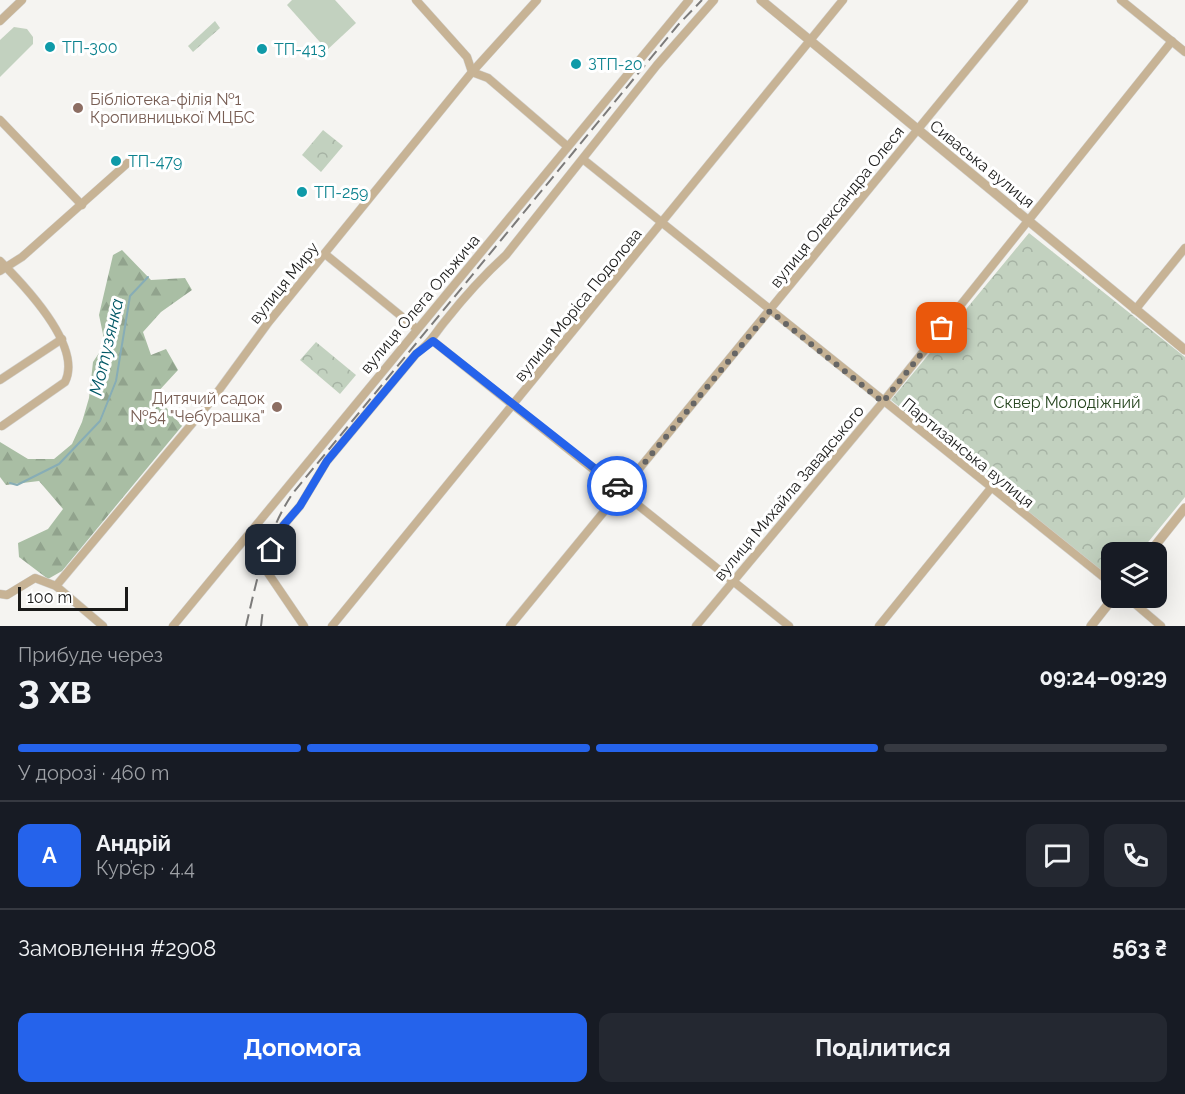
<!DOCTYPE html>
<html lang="uk">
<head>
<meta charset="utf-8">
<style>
	body { margin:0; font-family:Raleway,sans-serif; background:#242831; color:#f1f3f6; height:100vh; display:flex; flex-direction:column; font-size:22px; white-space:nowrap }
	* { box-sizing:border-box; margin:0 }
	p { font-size:20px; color:#9ea1a6 }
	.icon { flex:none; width:33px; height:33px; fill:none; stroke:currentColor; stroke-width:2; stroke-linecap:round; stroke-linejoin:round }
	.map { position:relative; height:626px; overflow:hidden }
	.details { display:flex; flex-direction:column; background:#171b24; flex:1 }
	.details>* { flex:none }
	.buttons { position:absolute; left:1101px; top:542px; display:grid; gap:12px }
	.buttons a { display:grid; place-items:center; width:66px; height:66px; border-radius:12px; background:#171b24; box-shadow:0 6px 24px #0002; font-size:30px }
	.scale { position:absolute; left:18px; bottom:15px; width:110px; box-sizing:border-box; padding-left:6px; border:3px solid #1a1a19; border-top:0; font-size:16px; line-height:21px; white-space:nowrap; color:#1a1a19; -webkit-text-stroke:4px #fff; paint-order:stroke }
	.pin { position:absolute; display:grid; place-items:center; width:51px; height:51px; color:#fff; margin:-26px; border-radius:12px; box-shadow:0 3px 9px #0006 }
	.courier { position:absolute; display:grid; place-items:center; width:60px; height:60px; margin:-30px; border:4px solid #2563eb; border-radius:50%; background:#fff; color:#222; box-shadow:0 2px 8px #0007 }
	.head em { font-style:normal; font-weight:700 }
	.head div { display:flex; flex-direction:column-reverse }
	.head { display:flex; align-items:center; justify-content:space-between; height:102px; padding:0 18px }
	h1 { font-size:39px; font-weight:700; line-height:45px }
	.bar { display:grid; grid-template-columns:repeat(4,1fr); gap:9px 6px; align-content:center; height:72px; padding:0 18px }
	.bar i { height:8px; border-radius:4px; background:#363941 }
	.bar .on { background:#2563eb }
	.bar p { grid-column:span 4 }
	.line { display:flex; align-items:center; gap:15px; padding:0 18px; border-top:2px solid #363941 }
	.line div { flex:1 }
	.round { display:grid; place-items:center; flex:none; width:63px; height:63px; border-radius:12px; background:#242831 }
	.primary-button { display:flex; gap:12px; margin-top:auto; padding:12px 18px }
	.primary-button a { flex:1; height:69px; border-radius:12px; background:#2563eb; color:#fff; font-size:24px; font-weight:700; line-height:69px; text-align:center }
	.primary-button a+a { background:#242831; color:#f1f3f6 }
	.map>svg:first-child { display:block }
</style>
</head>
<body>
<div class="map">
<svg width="1185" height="626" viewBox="0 0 1185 626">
	<defs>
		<pattern id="forest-firs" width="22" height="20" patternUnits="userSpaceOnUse" patternTransform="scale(1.5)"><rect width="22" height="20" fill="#a9bea4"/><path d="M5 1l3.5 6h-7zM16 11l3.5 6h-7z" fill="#91a38d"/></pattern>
		<pattern id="park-crowns" width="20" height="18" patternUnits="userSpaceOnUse" patternTransform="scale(1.5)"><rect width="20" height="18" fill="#c2d1bf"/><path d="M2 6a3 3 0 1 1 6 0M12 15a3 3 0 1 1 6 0" fill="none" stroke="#a6b3a4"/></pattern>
	</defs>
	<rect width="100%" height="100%" fill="#f5f4f1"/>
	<!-- grass -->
	<g fill="#c2d1bf">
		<path d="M 292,0 L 335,0 L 356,23 L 327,50 L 287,5 Z"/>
		<path d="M 14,27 L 27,29 L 33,37 L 33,44 L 0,77 L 0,40 Z"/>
	</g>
	<!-- forest -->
	<path fill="url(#forest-firs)" d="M 122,250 L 151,280 L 185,278 L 192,290 L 161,312 L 143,332 L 151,355 L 166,349 L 178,370 L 155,395 L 182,426 L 62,571 L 48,579 L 19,557 L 18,543 L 48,529 L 63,509 L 39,481 L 6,485 L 0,477 L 0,442 L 28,459 L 54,459 L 72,444 L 82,422 L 89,398 L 93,362 L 105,344 L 99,315 L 113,255 Z"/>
	<!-- park -->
	<g fill="url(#park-crowns)">
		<path d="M 215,21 L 220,28 L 193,52 L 188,46 Z"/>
		<path d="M 323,130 L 343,146 L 321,172 L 302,155 Z"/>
		<path d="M 1029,233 L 1185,357 L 1185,497 L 1140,552 L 1112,552 L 1111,579 L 891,400 Z"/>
		<path d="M 316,342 L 356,375 L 340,394 L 300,360 Z"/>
	</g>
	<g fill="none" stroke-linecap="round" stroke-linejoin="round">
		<!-- stream -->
		<path stroke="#87adb6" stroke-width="2" d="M 10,483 L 17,485 L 59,464 L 100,421 L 116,381 L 130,296 L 148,277"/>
		<defs>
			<g id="minor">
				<path d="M 416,0 L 467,57 L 472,72"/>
				<path d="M 1121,0 L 1185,52"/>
				<path d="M 0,21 L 22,0"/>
				<path d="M 472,72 L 488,78 L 567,146"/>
				<path d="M 0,120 L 82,205"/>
				<path d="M 584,160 L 1112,584"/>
				<path d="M 325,254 L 417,329"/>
				<path d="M 0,261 C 24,285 83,346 65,382 L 2,426"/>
				<path d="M 0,271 L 22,257 L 131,160"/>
				<path d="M 1135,310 L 1185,248"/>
				<path d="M 433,341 L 789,626"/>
				<path d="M 0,380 L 62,339"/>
				<path d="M 56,586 L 211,401 L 268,323 L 472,72 L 537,0"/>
				<path d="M 0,594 L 7,595 L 35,578 L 56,586 L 103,626"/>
				<path d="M 1127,597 L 1161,626"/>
				<path d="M 173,626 L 689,0"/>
				<path d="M 304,626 L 268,573 L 266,566 L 276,534 L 300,506 L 327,461 L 416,354 C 432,342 434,334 446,320 C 465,296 484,275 506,255 L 657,65 L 714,0"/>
				<path d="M 332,626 L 843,0"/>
				<path d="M 510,626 L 1024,0"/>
				<path d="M 696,626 L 883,402 L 1172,41"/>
				<path d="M 879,626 L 991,488"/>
			</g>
			<g id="tertiary">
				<path d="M 761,0 L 1185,350"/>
				<path d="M 1150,552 L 1185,508"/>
				<path d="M 1091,626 L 1114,597"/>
			</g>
		</defs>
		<!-- minor casing -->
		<use href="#minor" stroke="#d2d1ce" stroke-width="9"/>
		<!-- tertiary casing -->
		<use href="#tertiary" stroke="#d2d1ce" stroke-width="10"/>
		<!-- minor -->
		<use href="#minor" stroke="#c7b395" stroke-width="8"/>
		<!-- tertiary -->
		<use href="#tertiary" stroke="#c7b395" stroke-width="9"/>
		<!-- rail -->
		<g stroke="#7c7b7a" stroke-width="2" stroke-dasharray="12 6" stroke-linecap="butt">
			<path d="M 246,626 C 257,579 266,533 293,493 L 678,25 L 702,0"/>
			<path d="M 261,626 L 263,609"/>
		</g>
	</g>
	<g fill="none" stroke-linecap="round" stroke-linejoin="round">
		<!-- done -->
		<path stroke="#676665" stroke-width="6" stroke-dasharray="0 10.8" d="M 617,486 L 622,490 L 770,311 L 883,402 L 942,328"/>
		<!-- route -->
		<path stroke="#2563eb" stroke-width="8" d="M 271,550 L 276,534 L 300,506 L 327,461 L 416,354 L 433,341 L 617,486"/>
	</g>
	<!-- markers -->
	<g fill="#0f9aa8" stroke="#fff" stroke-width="2">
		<circle cx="50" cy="47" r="6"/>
		<circle cx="262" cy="49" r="6"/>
		<circle cx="576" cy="64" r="6"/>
		<circle cx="116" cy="161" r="6"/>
		<circle cx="302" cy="192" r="6"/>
	</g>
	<g fill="#8d6e63" stroke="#fff" stroke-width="2">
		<circle cx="78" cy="108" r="6"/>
		<circle cx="277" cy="407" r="6"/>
	</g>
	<g text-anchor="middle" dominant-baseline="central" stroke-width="6" stroke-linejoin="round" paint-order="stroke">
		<!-- culture labels -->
		<g font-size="16" fill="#0d838f" stroke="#fff" text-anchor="start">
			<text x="62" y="47">ТП-300</text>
			<text x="274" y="49">ТП-413</text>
			<text x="588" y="64">ЗТП-20</text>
			<text x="128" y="161">ТП-479</text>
			<text x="314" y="192">ТП-259</text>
		</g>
		<!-- education labels -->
		<g font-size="16" fill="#785e54" stroke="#fff" text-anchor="start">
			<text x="90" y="99">Бібліотека-філія №1<tspan x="90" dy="18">Кропивницької МЦБС</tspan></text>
			<text x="265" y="398" text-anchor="end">Дитячий садок<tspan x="265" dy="18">№54 "Чебурашка"</tspan></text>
		</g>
		<!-- street labels -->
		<g font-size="16" fill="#1a1a19" stroke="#fff">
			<text transform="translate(982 164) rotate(39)">Сиваська вулиця</text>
			<text transform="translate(837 207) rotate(-51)">вулиця Олександра Олеся</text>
			<text transform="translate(284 283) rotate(-51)">вулиця Миру</text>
			<text transform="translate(420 304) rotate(-50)">вулиця Олега Ольжича</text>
			<text transform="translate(578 305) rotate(-51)">вулиця Моріса Подолова</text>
			<text transform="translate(968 453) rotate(39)">Партизанська вулиця</text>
			<text transform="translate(789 493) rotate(-50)">вулиця Михайла Завадського</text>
		</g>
		<!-- park labels -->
		<g font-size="16" fill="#284721" stroke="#fff">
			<text x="1067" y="402">Сквер Молодіжний</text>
		</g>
		<!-- water labels -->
		<g font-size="18" font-style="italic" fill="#015765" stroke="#fff">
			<text transform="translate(106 347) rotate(-77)">Мотузянка</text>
		</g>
	</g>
</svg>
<div class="buttons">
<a><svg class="icon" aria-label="layers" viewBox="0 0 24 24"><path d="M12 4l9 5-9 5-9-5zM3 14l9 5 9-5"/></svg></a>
</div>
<div class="scale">100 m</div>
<div class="pin" style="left:942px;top:328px;background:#ea580c"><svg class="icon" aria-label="bag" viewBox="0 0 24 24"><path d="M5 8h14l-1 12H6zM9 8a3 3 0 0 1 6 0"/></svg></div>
<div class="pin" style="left:271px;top:550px;background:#1f2937"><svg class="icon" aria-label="home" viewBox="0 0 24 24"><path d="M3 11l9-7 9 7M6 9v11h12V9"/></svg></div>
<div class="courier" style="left:617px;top:486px"><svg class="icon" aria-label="car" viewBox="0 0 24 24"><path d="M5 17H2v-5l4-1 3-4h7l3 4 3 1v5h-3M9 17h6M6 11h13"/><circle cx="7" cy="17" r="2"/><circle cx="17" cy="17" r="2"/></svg></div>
</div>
<section class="details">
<div class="head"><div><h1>3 хв</h1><p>Прибуде через</p></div><em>09:24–09:29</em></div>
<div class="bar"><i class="on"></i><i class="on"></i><i class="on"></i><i></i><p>У дорозі · 460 m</p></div>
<div class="line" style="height:108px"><b class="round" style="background:#2563eb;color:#fff">А</b><div><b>Андрій</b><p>Кур’єр · 4.4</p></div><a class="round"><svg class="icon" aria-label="chat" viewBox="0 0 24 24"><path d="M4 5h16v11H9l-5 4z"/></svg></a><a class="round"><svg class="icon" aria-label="phone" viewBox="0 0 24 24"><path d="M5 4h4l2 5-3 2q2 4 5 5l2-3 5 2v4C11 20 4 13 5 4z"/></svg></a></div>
<div class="line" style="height:78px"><div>Замовлення #2908</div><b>563 ₴</b></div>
<div class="primary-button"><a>Допомога</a><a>Поділитися</a></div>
</section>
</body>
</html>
